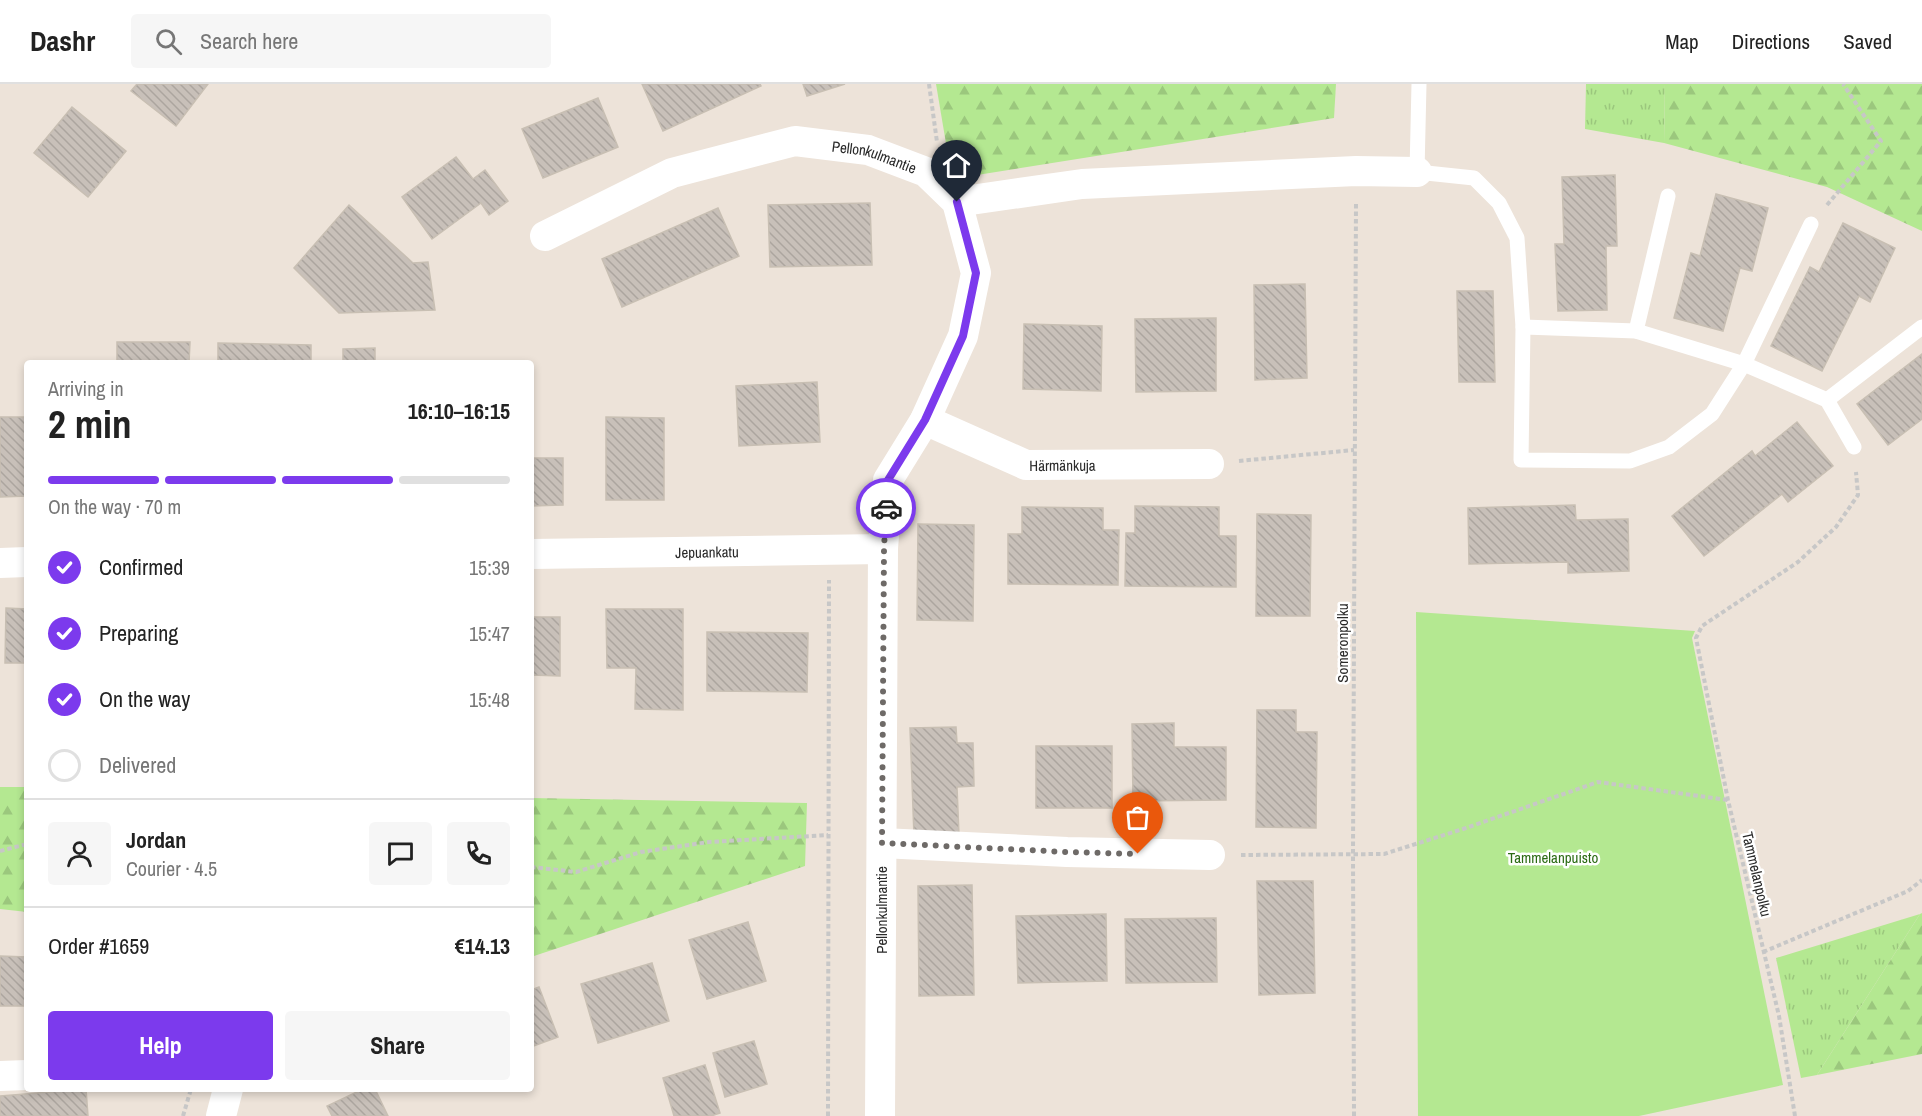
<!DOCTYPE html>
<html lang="en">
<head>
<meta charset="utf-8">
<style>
	body { margin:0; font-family:"Archivo Narrow",sans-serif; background:#f6f6f6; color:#222; height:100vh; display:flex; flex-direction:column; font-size:22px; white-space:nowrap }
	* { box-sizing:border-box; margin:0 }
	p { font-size:20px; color:#767676 }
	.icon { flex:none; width:33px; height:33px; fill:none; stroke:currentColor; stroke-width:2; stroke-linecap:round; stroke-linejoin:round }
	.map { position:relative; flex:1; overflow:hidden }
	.drawer { position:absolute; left:24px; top:276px; width:510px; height:732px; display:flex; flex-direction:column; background:#fff; border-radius:6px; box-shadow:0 3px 9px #0003 }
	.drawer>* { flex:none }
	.pin { position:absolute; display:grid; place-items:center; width:51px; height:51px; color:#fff; margin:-62px -26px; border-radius:50% 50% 50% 0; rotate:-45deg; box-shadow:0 0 6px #0007 }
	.pin .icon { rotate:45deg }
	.courier { position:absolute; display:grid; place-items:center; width:60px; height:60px; margin:-30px; border:4px solid #7c3aed; border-radius:50%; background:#fff; color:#222; box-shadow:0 2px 8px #0007 }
	.overview em { font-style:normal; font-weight:700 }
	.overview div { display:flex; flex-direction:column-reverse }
	.overview { display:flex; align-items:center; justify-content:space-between; height:102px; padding:0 24px }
	h1 { font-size:39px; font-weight:700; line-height:45px }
	.bar { display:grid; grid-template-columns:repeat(4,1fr); gap:9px 6px; align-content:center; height:72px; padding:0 24px }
	.bar i { height:8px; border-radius:4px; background:#e0e0e0 }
	.bar .active { background:#7c3aed }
	.bar p { grid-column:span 4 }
	.line { display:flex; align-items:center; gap:15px; padding:0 24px; border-top:2px solid #e0e0e0 }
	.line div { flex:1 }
	.round { display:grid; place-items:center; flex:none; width:63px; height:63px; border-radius:6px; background:#f6f6f6 }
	ol { padding:0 24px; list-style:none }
	li { display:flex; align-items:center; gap:18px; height:66px }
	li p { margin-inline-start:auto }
	li .icon { padding:6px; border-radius:50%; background:#7c3aed; color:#fff; stroke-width:4 }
	li:last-child { color:#767676 }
	li i { width:33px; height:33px; border:3px solid #e0e0e0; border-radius:50% }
	.button { display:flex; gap:12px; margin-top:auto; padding:12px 24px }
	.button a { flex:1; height:69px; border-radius:6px; background:#7c3aed; color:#fff; font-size:24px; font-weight:700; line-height:69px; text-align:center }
	.button a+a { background:#f6f6f6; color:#222 }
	header { display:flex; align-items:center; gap:36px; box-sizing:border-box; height:84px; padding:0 30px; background:#fff; border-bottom:2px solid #e0e0e0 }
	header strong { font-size:28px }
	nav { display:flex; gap:33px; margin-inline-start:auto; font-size:21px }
	.search { width:420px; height:54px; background:#f6f6f6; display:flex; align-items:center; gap:15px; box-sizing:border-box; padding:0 21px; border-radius:6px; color:#767676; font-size:22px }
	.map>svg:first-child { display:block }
</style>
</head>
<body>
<header>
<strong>Dashr</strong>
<div class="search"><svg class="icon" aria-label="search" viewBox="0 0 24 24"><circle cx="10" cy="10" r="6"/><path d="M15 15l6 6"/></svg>Search here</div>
<nav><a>Map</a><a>Directions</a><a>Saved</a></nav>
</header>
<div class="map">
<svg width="1922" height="1032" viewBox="0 0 1922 1032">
	<defs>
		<pattern id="grass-tufts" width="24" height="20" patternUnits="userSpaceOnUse" patternTransform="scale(1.5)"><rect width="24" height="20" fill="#b4e891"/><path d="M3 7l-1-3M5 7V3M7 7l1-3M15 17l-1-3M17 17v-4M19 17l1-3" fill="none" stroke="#9bc77d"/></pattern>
		<pattern id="forest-firs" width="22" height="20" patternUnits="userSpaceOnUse" patternTransform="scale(1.5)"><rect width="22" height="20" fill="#b4e891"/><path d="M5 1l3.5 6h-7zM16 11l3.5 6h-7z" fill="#9bc77d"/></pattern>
		<pattern id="building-back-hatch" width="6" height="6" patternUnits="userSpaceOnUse" patternTransform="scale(1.5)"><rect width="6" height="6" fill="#c8c0b9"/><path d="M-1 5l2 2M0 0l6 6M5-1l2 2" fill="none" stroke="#aca59f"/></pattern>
	</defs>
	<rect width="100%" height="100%" fill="#ede3d9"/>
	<!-- grass -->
	<g fill="url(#grass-tufts)">
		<path d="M 1586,0 L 1665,0 L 1664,59 L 1585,45 Z"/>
		<path d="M 1920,830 L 1817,991 L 1801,994 L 1776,874 Z"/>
	</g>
	<!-- forest -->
	<g fill="url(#forest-firs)">
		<path d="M 936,0 L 1336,0 L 1334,34 L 952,95 Z"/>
		<path d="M 1665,0 L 1922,0 L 1922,147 L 1827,103 L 1664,59 Z"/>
		<path d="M 0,703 L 27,703 L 27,828 L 0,825 Z"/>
		<path d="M 531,714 L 807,719 L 805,782 L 531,873 Z"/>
		<path d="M 1922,829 L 1922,970 L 1817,991 L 1920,830 Z"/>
	</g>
	<!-- park -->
	<path fill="#b4e891" d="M 1416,528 L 1695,547 L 1692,554 L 1783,1001 L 1639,1032 L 1418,1032 Z"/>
	<!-- building -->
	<g fill="url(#building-back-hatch)" stroke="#c8bfb3" stroke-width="1.5">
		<path d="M 137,0 L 208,0 L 176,42 L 131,7 Z"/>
		<path d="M 642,0 L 760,0 L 761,2 L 663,47 Z"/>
		<path d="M 803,0 L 845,0 L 807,12 Z"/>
		<path d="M 598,14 L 618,63 L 543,94 L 522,45 Z"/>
		<path d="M 72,23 L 126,67 L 88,113 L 34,69 Z"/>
		<path d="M 456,73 L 473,95 L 485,86 L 508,117 L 489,131 L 481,119 L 432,155 L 402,113 Z"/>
		<path d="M 1615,91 L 1617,162 L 1606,162 L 1607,226 L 1558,227 L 1555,160 L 1564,160 L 1562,93 Z"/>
		<path d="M 1716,110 L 1768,124 L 1752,187 L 1740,184 L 1723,247 L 1674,234 L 1691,169 L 1700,172 Z"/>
		<path d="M 870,119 L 872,181 L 770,183 L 768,121 Z"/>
		<path d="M 349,121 L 413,179 L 428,178 L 435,226 L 339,229 L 294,184 Z"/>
		<path d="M 718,124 L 739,172 L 622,223 L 602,175 Z"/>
		<path d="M 1843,139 L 1895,164 L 1870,218 L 1859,212 L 1822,287 L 1771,262 L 1810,183 L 1819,188 Z"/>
		<path d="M 1305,200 L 1307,294 L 1255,296 L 1254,201 Z"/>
		<path d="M 1457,207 L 1493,207 L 1495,298 L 1459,298 Z"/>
		<path d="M 1216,234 L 1216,307 L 1136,308 L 1135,235 Z"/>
		<path d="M 1024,240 L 1102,242 L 1101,307 L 1023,305 Z"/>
		<path d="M 117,258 L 190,258 L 189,279 L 117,279 Z"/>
		<path d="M 218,259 L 311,261 L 311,279 L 218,279 Z"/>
		<path d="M 375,264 L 375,279 L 343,279 L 343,265 Z"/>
		<path d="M 1922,270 L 1922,335 L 1888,361 L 1857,320 Z"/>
		<path d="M 817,298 L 820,358 L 739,362 L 736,302 Z"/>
		<path d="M 0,333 L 27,333 L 27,412 L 0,413 Z"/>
		<path d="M 606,333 L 664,334 L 664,416 L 606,416 Z"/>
		<path d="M 1797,338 L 1833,382 L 1788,418 L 1782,410 L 1704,472 L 1672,432 L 1752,367 L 1755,372 Z"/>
		<path d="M 531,374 L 563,374 L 563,421 L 531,422 Z"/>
		<path d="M 1575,421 L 1576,436 L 1628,435 L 1629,487 L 1568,489 L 1568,478 L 1469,480 L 1468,424 Z"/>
		<path d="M 1135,422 L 1219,423 L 1219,452 L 1236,452 L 1236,503 L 1125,502 L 1126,449 L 1135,449 Z"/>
		<path d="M 1022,423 L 1103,424 L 1103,446 L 1119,446 L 1118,501 L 1008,500 L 1008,450 L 1022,450 Z"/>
		<path d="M 1257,430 L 1311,431 L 1310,532 L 1256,532 Z"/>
		<path d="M 918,440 L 974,441 L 973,537 L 917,536 Z"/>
		<path d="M 6,524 L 27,525 L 27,579 L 5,579 Z"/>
		<path d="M 606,525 L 683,525 L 683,626 L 635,625 L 636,584 L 607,584 Z"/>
		<path d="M 531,533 L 560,533 L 560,592 L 531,591 Z"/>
		<path d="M 707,548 L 808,549 L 807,608 L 707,607 Z"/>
		<path d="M 1257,626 L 1296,626 L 1296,648 L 1317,648 L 1316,744 L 1256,743 Z"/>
		<path d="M 1174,639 L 1174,663 L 1226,663 L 1226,716 L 1133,717 L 1132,640 Z"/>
		<path d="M 956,643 L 957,659 L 973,659 L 974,702 L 957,703 L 959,751 L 914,752 L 910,644 Z"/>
		<rect x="1036" y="662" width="76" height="62"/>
		<path d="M 1257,797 L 1313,797 L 1315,909 L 1259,911 Z"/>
		<path d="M 972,801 L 974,911 L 919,912 L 918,802 Z"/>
		<path d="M 1106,830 L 1107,897 L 1018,899 L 1016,832 Z"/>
		<path d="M 1216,834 L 1217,898 L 1126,899 L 1125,835 Z"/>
		<path d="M 748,838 L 766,897 L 707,915 L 689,856 Z"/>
		<path d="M 0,872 L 27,873 L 27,922 L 0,922 Z"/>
		<path d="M 652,879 L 669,937 L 598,959 L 581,900 Z"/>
		<path d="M 539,903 L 558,953 L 531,963 L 531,906 Z"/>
		<path d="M 754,957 L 767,1000 L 725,1013 L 713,969 Z"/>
		<path d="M 705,981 L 720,1029 L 711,1032 L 674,1032 L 663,994 Z"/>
		<path d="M 86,1005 L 88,1032 L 0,1032 L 0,1012 Z"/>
		<path d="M 363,1005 L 375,1005 L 388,1032 L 332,1032 L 327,1022 Z"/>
	</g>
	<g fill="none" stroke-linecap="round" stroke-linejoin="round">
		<!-- path -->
		<g stroke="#c7c7c7" stroke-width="4" stroke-dasharray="4.5 3" stroke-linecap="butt">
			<path d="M 929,0 L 937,58"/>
			<path d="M 1827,121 L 1881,57 L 1843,0"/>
			<path d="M 1239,377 L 1354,366"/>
			<path d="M 0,767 L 27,760"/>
			<path d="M 1241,771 L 1384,770 L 1463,745 L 1598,698 L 1728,716"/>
			<path d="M 531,783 L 576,788 L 641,768 L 709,758 L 828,751"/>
			<path d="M 1763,868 L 1908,807 L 1922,796"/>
			<path d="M 183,1032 L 191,1005"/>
			<path d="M 828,1032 L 829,496"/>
			<path d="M 1354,1032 L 1353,771 L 1356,118"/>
			<path d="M 1795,1032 L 1779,932 L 1728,716 L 1696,554 L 1702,542 L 1798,478 L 1836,443 L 1858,411 L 1856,388"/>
		</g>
		<!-- lane -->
		<g stroke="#fff" stroke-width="15">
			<path d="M 1419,0 L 1417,88 L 1474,94 L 1499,119 L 1517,154 L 1523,243"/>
			<path d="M 1811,140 L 1744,280 L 1712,330 L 1669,363 L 1630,377 L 1521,376 L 1523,243 L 1636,247 L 1744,280 L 1827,316 L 1854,363"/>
			<path d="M 1636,247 L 1668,112"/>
			<path d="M 1827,316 L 1922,243"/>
		</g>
		<!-- street -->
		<g stroke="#fff" stroke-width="30">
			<path d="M 957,118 L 1082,100 L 1356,87 L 1417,88"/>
			<path id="s1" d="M 545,152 L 672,89 L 795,57 L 868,66 L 926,88 L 957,118 L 976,189 L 963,252 L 925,336 L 888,396 L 883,465 L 880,1032"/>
			<path id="s2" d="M 925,336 L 1026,381 L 1209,380"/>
			<path id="s3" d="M 531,470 L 883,465"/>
			<path d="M 0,479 L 27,478"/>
			<path d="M 882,759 L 1067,768 L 1210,771"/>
			<path d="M 0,992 L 27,991"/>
			<path d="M 221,1032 L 228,1005"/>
		</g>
	</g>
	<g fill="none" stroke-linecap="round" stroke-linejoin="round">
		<!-- done -->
		<path stroke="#6e6a67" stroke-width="6" stroke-dasharray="0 10.8" d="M 886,424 L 884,465 L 882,759 L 1067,768 L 1138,770"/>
		<!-- route -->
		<path stroke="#7c3aed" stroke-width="8" d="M 886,424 L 888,396 L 925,336 L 963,252 L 976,189 L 957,118"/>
	</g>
	<g text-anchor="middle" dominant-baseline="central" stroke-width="5" stroke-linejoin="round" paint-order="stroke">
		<!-- street labels -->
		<g font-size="15" fill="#292929" stroke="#fff">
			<text stroke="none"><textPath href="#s1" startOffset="350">Pellonkulmantie</textPath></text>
			<text stroke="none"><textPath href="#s2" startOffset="147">Härmänkuja</textPath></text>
			<text stroke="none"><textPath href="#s3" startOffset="176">Jepuankatu</textPath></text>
			<text transform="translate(1342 559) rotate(-90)">Someronpolku</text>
			<text transform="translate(1757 790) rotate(77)">Tammelanpolku</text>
			<text transform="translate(881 826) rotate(-90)">Pellonkulmantie</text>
		</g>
		<!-- park labels -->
		<g font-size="15" fill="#2b6b14" stroke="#fff">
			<text x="1553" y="773">Tammelanpuisto</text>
		</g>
	</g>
</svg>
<div class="pin" style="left:1138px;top:770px;background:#ea580c"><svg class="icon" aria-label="bag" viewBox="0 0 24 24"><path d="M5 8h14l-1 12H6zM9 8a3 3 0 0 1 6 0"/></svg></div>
<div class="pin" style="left:957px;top:118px;background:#1f2937"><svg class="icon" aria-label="home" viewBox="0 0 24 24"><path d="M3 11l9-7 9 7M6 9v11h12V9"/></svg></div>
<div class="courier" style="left:886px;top:424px"><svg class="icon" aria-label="car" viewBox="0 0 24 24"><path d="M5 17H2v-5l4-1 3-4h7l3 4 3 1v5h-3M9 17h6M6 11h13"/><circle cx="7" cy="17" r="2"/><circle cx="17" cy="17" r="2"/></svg></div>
<section class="drawer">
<div class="overview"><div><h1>2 min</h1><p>Arriving in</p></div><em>16:10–16:15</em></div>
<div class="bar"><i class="active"></i><i class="active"></i><i class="active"></i><i></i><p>On the way · 70 m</p></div>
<ol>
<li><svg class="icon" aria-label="check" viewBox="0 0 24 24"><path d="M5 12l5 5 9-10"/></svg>Confirmed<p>15:39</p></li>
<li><svg class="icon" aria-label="check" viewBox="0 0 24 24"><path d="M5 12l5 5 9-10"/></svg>Preparing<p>15:47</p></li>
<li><svg class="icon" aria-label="check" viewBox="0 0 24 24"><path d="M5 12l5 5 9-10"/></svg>On the way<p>15:48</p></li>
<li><i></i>Delivered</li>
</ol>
<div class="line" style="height:108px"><a class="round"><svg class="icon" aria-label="person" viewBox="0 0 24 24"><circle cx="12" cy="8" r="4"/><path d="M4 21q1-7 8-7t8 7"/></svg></a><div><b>Jordan</b><p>Courier · 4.5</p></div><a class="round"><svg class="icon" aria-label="chat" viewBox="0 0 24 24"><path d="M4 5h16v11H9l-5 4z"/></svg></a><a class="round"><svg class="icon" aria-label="phone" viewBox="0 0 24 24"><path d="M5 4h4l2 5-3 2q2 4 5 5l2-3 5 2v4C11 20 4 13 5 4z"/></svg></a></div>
<div class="line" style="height:78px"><div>Order #1659</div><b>€14.13</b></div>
<div class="button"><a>Help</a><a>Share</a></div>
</section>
</div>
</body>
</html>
